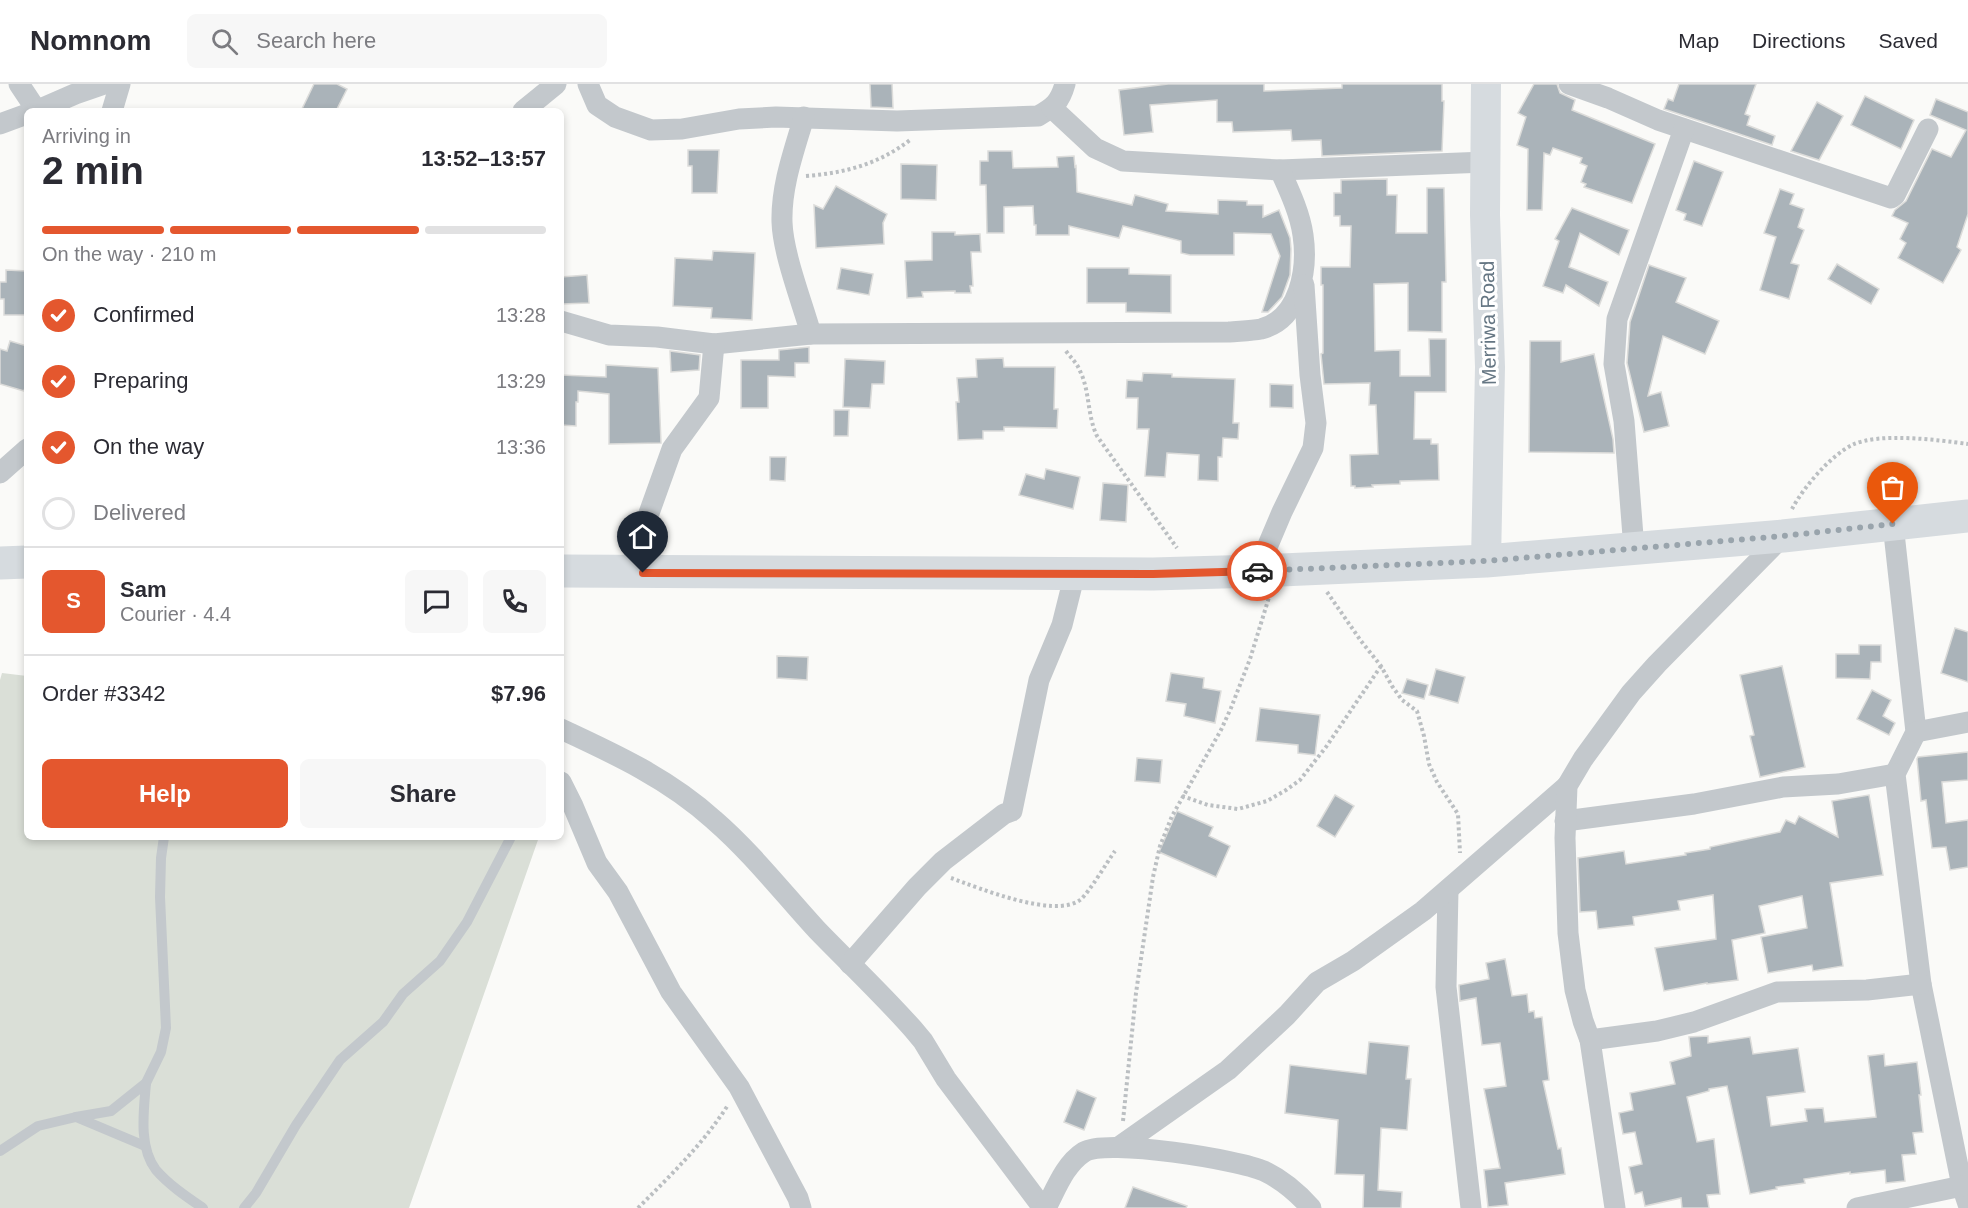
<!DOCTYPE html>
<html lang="en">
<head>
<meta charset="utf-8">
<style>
	body { margin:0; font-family:Helvetica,sans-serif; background:#f7f7f7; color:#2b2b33; height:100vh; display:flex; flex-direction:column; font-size:22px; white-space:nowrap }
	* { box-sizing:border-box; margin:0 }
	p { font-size:20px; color:#7c7c81 }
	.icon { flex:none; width:33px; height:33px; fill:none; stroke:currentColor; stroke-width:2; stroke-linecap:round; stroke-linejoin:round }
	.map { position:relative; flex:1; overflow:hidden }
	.side { position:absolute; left:24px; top:24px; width:540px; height:732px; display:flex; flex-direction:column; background:#fff; border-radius:9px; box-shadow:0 3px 9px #0003 }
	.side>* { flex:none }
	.pin { position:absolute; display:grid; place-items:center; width:51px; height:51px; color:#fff; margin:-62px -26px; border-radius:50% 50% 50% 0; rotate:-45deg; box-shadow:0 0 6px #0007 }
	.pin .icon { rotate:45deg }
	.courier { position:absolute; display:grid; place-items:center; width:60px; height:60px; margin:-30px; border:4px solid #e4572e; border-radius:50%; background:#fff; color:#222; box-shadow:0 2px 8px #0007 }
	.head em { font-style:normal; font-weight:700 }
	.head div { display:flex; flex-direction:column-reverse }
	.head { display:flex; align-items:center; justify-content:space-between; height:102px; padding:0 18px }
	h1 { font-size:39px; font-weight:700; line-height:45px }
	.bar { display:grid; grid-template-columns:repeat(4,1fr); gap:9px 6px; align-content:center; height:72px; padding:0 18px }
	.bar i { height:8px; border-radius:4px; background:#e1e1e2 }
	.bar .active { background:#e4572e }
	.bar p { grid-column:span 4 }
	.line { display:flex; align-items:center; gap:15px; padding:0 18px; border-top:2px solid #e1e1e2 }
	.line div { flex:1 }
	.round { display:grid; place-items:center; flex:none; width:63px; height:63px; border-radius:9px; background:#f7f7f7 }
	ol { padding:0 18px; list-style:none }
	li { display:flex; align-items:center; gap:18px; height:66px }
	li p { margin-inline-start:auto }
	li .icon { padding:6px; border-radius:50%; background:#e4572e; color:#fff; stroke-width:4 }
	li:last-child { color:#7c7c81 }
	li i { width:33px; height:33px; border:3px solid #e1e1e2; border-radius:50% }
	.button { display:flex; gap:12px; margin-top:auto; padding:12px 18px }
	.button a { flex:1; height:69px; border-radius:9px; background:#e4572e; color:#fff; font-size:24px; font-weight:700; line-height:69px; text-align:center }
	.button a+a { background:#f7f7f7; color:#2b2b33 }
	header { display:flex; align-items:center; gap:36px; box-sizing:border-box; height:84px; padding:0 30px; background:#fff; border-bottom:2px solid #e1e1e2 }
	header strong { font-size:28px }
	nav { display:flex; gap:33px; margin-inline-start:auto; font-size:21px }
	.search { width:420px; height:54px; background:#f7f7f7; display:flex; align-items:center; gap:15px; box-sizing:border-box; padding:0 21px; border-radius:9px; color:#7c7c81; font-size:22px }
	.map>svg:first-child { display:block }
</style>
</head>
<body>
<header>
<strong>Nomnom</strong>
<div class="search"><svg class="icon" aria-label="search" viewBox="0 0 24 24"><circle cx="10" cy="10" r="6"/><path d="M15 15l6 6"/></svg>Search here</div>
<nav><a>Map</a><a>Directions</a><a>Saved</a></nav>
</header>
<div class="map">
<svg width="1968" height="1124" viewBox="0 0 1968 1124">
	<rect width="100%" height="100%" fill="#fafaf8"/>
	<!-- green -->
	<path fill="#dadfd7" d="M 2,589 L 27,592 L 27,753 L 539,753 L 409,1124 L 0,1124 L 0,596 Z"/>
	<!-- building -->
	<g fill="#aab3b9" stroke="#dcdcda" stroke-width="1.5">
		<path d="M 314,0 L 337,0 L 347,5 L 336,27 L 301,27 Z"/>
		<path d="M 870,0 L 892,0 L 893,24 L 871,23 Z"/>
		<path d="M 1168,0 L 1264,0 L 1264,7 L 1342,4 L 1342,0 L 1442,0 L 1442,17 L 1444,17 L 1442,67 L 1322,72 L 1321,56 L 1292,57 L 1291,46 L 1233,48 L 1232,38 L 1217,38 L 1217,16 L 1150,21 L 1153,48 L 1124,51 L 1119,6 Z"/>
		<path d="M 1534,0 L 1557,0 L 1560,9 L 1575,16 L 1572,26 L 1655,60 L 1632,119 L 1584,103 L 1586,100 L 1581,98 L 1587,82 L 1580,79 L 1582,74 L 1553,64 L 1550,71 L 1544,69 L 1542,126 L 1527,126 L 1528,65 L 1517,61 L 1526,33 L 1518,29 Z"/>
		<path d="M 1679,0 L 1756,0 L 1745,30 L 1750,32 L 1747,41 L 1775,52 L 1772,61 L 1664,25 L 1668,15 L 1673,17 Z"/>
		<path d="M 1865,12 L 1914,36 L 1901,65 L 1851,41 Z"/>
		<path d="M 1936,15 L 1968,28 L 1968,130 L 1957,163 L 1961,166 L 1943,199 L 1898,174 L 1906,159 L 1900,155 L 1908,139 L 1892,132 L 1895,126 L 1906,117 L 1932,65 L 1951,73 L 1966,46 L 1930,31 Z"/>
		<path d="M 1817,18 L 1843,32 L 1819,76 L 1791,67 Z"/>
		<path d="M 688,66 L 719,66 L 717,109 L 692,109 L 692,82 L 688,82 Z"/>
		<path d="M 988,67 L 1012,67 L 1013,84 L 1058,83 L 1057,73 L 1074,72 L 1075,83 L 1076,82 L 1077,108 L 1132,121 L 1135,111 L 1168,120 L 1166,127 L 1218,130 L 1218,116 L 1247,117 L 1247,121 L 1263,121 L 1263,133 L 1279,126 L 1290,154 L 1291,165 L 1290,191 L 1282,213 L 1268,228 L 1262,228 L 1280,172 L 1271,150 L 1234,149 L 1234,171 L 1190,171 L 1181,169 L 1181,157 L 1123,142 L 1119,154 L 1069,142 L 1069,151 L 1036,151 L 1036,141 L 1034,141 L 1033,122 L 1004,123 L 1004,149 L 987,149 L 986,101 L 980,101 L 980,77 L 988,77 Z"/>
		<path d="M 1694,77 L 1723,88 L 1702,142 L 1684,136 L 1686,130 L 1676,126 Z"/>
		<path d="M 901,80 L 937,81 L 936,116 L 901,115 Z"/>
		<path d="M 1387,95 L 1387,111 L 1397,111 L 1396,149 L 1427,149 L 1427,104 L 1444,104 L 1446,198 L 1442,198 L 1442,248 L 1408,247 L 1408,199 L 1374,200 L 1375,267 L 1400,266 L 1400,292 L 1430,292 L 1429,255 L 1446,255 L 1446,308 L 1415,308 L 1414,355 L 1431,355 L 1431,360 L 1438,360 L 1439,396 L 1400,397 L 1400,400 L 1372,401 L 1373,403 L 1355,404 L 1355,402 L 1351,402 L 1350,371 L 1378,370 L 1376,321 L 1369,321 L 1370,299 L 1324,300 L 1321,270 L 1323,269 L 1323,201 L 1321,201 L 1321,183 L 1350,183 L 1351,142 L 1340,142 L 1340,132 L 1334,132 L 1334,109 L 1341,109 L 1341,96 Z"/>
		<path d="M 836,102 L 887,130 L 883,139 L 884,160 L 816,164 L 814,121 L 823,125 Z"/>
		<path d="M 1780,105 L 1794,110 L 1790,120 L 1804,125 L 1798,143 L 1804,146 L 1791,179 L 1799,181 L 1789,215 L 1760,206 L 1776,153 L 1764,149 Z"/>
		<path d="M 1572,124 L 1629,146 L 1619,171 L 1580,149 L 1569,183 L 1608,198 L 1599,222 L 1566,201 L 1563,209 L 1543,202 L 1559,157 L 1555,155 Z"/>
		<path d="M 932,148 L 955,148 L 955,151 L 980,150 L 981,168 L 971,168 L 973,202 L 970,202 L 971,209 L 955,209 L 955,207 L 922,208 L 923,213 L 907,214 L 905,177 L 932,176 Z"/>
		<path d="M 713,167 L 755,169 L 752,236 L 711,234 L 712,224 L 673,222 L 675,174 L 712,176 Z"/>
		<path d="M 1837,180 L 1879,205 L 1871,220 L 1828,195 Z"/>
		<path d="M 1649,181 L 1686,194 L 1676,218 L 1719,237 L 1705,270 L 1663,252 L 1648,312 L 1661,308 L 1669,342 L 1644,348 L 1627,279 L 1630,238 Z"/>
		<path d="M 841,184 L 873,190 L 869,211 L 837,205 Z"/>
		<path d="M 1087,184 L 1129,184 L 1129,190 L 1171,191 L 1171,229 L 1126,228 L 1126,219 L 1087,219 Z"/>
		<path d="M 6,186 L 27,187 L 27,231 L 4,231 L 4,215 L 0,215 L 0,198 L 6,198 Z"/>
		<path d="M 587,191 L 589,219 L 561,220 L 561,193 Z"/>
		<path d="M 10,257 L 27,262 L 27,297 L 24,307 L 0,300 L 0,265 L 7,267 Z"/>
		<path d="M 1530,257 L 1561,257 L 1561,278 L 1594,270 L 1613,355 L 1614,369 L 1529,368 Z"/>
		<path d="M 809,263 L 809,279 L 795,279 L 795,293 L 768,292 L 768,324 L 741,324 L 741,276 L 779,276 L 779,266 Z"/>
		<path d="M 670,267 L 700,271 L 699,286 L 671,288 Z"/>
		<path d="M 1003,274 L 1004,283 L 1055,283 L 1054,325 L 1058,325 L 1057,344 L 1004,343 L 1004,347 L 983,347 L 983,355 L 958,356 L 956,318 L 959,318 L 957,294 L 977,293 L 976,275 Z"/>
		<path d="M 845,275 L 885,277 L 884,300 L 872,300 L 870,324 L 843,323 Z"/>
		<path d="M 606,281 L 658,284 L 661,359 L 609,360 L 609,310 L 578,307 L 578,318 L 576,318 L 576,342 L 561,341 L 561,291 L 606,293 Z"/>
		<path d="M 1143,289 L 1172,290 L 1172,293 L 1235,295 L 1233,339 L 1239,339 L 1238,355 L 1223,354 L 1222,373 L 1218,373 L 1218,397 L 1198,396 L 1199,371 L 1167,369 L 1165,393 L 1145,392 L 1149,345 L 1137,345 L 1138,314 L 1126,314 L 1127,296 L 1142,297 Z"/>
		<path d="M 1270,300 L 1293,301 L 1293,324 L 1270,323 Z"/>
		<path d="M 834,326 L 849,326 L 848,352 L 834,352 Z"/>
		<path d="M 770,373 L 786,373 L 785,397 L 770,396 Z"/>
		<path d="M 1046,385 L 1080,393 L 1073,425 L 1019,411 L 1026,390 L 1044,395 Z"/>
		<path d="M 1103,399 L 1128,401 L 1126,438 L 1100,436 Z"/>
		<path d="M 1955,544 L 1968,548 L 1968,598 L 1941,589 Z"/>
		<path d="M 1859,561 L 1881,561 L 1881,578 L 1871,578 L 1870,595 L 1836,594 L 1836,570 L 1859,570 Z"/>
		<path d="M 777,572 L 808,573 L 807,596 L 777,594 Z"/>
		<path d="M 1782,582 L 1805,683 L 1760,693 L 1750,652 L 1754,651 L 1740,591 Z"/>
		<path d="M 1436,585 L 1465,593 L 1458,619 L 1429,611 Z"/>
		<path d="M 1171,589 L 1204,594 L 1203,604 L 1221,607 L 1215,639 L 1184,632 L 1186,620 L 1166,617 Z"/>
		<path d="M 1407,595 L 1428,601 L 1424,615 L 1402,609 Z"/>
		<path d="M 1872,606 L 1891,616 L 1883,632 L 1895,639 L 1889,651 L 1857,635 Z"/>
		<path d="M 1260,624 L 1320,631 L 1315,671 L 1298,669 L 1298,661 L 1256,657 Z"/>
		<path d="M 1968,668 L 1968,696 L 1942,698 L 1946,739 L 1968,736 L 1968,783 L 1950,786 L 1946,763 L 1932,764 L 1926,716 L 1921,717 L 1917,675 L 1918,673 Z"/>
		<path d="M 1137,674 L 1162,676 L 1160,699 L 1135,697 Z"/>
		<path d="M 1335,711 L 1354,722 L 1335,753 L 1317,742 Z"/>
		<path d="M 1869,711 L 1883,791 L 1830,799 L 1843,882 L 1813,887 L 1812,881 L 1768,889 L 1761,853 L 1807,844 L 1802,812 L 1759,822 L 1765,849 L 1732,856 L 1738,896 L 1707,900 L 1707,899 L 1664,907 L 1655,864 L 1716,855 L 1713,811 L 1678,817 L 1680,826 L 1633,833 L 1634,841 L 1598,845 L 1596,827 L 1580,828 L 1578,774 L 1624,767 L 1626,780 L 1686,771 L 1685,769 L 1710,765 L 1710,763 L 1780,748 L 1786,736 L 1795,740 L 1799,732 L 1838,753 L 1832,717 Z"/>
		<path d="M 1177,727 L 1213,743 L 1209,752 L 1230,762 L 1216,793 L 1159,768 Z"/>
		<path d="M 1505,875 L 1512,912 L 1527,910 L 1529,928 L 1534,927 L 1535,934 L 1542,933 L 1549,996 L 1543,997 L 1558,1065 L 1561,1064 L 1565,1090 L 1505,1099 L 1508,1121 L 1488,1123 L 1484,1086 L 1500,1084 L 1484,1005 L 1506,1002 L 1500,959 L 1482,961 L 1476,914 L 1460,917 L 1459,901 L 1489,895 L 1486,879 Z"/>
		<path d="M 1708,952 L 1708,959 L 1750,953 L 1753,970 L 1798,964 L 1805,1008 L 1767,1013 L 1771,1042 L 1807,1037 L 1805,1025 L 1823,1024 L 1825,1038 L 1876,1033 L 1868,972 L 1884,970 L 1885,982 L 1917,978 L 1921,1011 L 1919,1011 L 1923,1048 L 1913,1049 L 1916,1070 L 1902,1071 L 1905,1097 L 1886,1099 L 1885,1086 L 1850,1090 L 1850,1088 L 1804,1095 L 1805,1099 L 1776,1103 L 1777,1105 L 1750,1110 L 1727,1002 L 1709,1005 L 1709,1007 L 1687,1013 L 1697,1058 L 1714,1055 L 1720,1110 L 1707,1111 L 1709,1124 L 1682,1124 L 1681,1114 L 1645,1122 L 1642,1108 L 1635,1110 L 1629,1083 L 1642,1080 L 1635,1048 L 1623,1050 L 1619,1029 L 1633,1026 L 1630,1009 L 1675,1000 L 1670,978 L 1691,972 L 1689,953 Z"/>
		<path d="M 1369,958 L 1409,962 L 1406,995 L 1411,995 L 1407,1046 L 1381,1044 L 1378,1106 L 1402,1108 L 1401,1124 L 1363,1124 L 1364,1091 L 1335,1090 L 1338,1036 L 1285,1029 L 1290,981 L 1366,990 Z"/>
		<path d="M 1077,1006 L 1096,1014 L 1084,1046 L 1064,1038 Z"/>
		<path d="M 1133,1103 L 1187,1122 L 1186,1124 L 1125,1124 Z"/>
	</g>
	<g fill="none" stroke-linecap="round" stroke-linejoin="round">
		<!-- path -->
		<g stroke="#bbbfc2" stroke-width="4" stroke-dasharray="3 3" stroke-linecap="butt">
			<path d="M 806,92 C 845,89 879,80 910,56"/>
			<path d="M 1066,267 C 1071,274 1077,279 1080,287 C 1090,307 1087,331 1097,352 L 1177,464"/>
			<path d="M 1792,425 C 1803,404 1830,372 1852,361 C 1879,348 1938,356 1968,360"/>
			<path d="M 1327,508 L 1361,557 L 1381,582 L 1392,602 L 1402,616 L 1417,627 L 1424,652 L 1429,680 L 1437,698 L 1458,730 L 1460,769"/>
			<path d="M 1182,712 L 1208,721 L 1238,725 L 1267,717 L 1286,706 L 1300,696 L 1326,663 L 1381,582"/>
			<path d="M 951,794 C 979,804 1054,835 1080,816 C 1089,809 1107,778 1115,767"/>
			<path d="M 1123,1037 L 1136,909 L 1153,793 L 1160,762 L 1172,732 L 1221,646 L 1231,624 L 1250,575 L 1270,510"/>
			<path d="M 638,1124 C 671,1091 703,1060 728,1021"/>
		</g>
		<!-- lane -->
		<g stroke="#c3c8cc" stroke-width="10">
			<path d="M 146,999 C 144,1025 138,1063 156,1086 C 169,1101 187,1113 203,1124"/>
			<path d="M 76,1033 L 145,1062"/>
			<path d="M 0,1067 L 38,1042 L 76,1033 L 111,1027 L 146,999 L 161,968 L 166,944 L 160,813 L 161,774 L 164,753"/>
			<path d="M 244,1124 L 256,1109 L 296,1041 L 340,976 L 383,938 L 403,910 L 440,877 L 467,838 L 511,753"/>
		</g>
		<!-- street -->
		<g stroke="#c3c8cc" stroke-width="21">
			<path d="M 19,0 L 37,27"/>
			<path d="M 588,0 L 597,21 L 615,33 L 651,46 L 682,45 L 739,35 L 776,33 L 897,37 L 1038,32 C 1054,23 1060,18 1065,0"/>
			<path d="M 1569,0 L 1608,14 L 1658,36 L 1891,114 L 1895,111 L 1928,45"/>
			<path d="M 1052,24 L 1095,64 L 1123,77 L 1280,86 L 1486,78"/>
			<path d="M 36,27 L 75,10 L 104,0"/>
			<path d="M 112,27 L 120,0"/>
			<path d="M 523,27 L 556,0"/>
			<path d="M 804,33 C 794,67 781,102 782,138 C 783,170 802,218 811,250"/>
			<path d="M 0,40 L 27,30"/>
			<path d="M 561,237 L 609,251 L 657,253 L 714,260 L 811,250 L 1229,248 C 1239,247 1251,247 1261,245 C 1300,235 1308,185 1303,151 C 1300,129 1289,106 1280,86"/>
			<path d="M 0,389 L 27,365"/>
			<path d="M 1893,440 L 1916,648 L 1895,690 L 1921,900 L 1962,1102 L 1968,1120"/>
			<path d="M 1634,465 L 1624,337 L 1614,280 L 1617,235 L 1684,45"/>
			<path d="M 1257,487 L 1282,428 L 1313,364 L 1316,339 L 1310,291 L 1304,201"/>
			<path d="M 643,489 L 648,432 L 672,365 L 709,314 L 714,260"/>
			<path d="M 561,645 C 615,670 669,695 714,736 C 752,769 783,809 817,846 C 849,879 882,910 913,945 L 923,957 L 946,995 L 1043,1124"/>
			<path d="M 1916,648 L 1968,638"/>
			<path d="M 561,698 L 573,722 L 597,779 L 618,808 L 671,908 L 739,1003 L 798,1114 L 801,1124"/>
			<path d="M 1565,737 L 1694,720 L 1783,703 L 1838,700 L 1895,690"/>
			<path d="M 1448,806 L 1446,903 L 1471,1124"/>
			<path d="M 850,880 L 917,803 L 943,777 L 1004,730 L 1012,727 L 1039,596 L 1062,541 L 1075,489"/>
			<path d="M 1590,956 L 1657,947 L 1694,938 L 1777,908 L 1867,906 L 1921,900"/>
			<path d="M 1120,1062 L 1228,986 L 1287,931 L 1317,898 L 1353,877 L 1423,827 L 1567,702"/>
			<path d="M 1046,1124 C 1056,1105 1065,1080 1084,1068 C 1106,1054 1240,1076 1264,1087 C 1283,1096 1297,1108 1311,1124"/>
			<path d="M 1615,1124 L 1590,956 L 1583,937 L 1575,906 L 1568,849 L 1565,754 L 1567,702 L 1583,675 L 1631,609 L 1657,580 L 1783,452"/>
			<path d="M 1857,1124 L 1962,1102"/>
		</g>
		<!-- secondary -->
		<path stroke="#d6dbdf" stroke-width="30" d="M 1486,0 L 1485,131 L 1490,283 L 1486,477"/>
		<!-- highway -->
		<g stroke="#d6dbdf" stroke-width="33">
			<path d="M 0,479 L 27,478"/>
			<path d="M 561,487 L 1153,490 L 1257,487 L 1486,477 L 1783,452 L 1968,432"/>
		</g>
	</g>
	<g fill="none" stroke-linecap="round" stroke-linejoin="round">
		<!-- done -->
		<path stroke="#99a4ac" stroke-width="6" stroke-dasharray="0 10.8" d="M 1257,487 L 1486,477 L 1783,452 L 1893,440"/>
		<!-- route -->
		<path stroke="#e4572e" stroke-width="8" d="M 643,489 L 1153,490 L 1257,487"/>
	</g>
	<g text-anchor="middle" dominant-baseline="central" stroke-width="6" stroke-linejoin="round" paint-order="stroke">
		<!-- street labels -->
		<g font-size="20" fill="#657683" stroke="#fff">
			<text transform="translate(1488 239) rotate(-91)">Merriwa Road</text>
		</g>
	</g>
</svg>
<div class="pin" style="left:1893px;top:440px;background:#ea580c"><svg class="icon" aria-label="bag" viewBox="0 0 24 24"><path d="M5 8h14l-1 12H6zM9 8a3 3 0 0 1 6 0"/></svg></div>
<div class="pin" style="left:643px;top:489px;background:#1f2937"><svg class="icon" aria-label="home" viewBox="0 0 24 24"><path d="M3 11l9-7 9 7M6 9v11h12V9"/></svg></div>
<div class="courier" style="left:1257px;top:487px"><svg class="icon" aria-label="car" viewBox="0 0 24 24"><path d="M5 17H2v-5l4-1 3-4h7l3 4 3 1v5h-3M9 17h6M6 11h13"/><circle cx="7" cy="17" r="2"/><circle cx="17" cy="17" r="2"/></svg></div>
<section class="side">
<div class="head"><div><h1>2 min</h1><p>Arriving in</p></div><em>13:52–13:57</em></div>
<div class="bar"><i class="active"></i><i class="active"></i><i class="active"></i><i></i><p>On the way · 210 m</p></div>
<ol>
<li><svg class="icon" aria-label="check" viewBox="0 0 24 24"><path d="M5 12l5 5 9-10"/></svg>Confirmed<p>13:28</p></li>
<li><svg class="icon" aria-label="check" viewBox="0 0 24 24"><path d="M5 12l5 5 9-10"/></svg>Preparing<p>13:29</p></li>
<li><svg class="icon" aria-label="check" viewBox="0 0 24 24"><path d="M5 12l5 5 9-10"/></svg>On the way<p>13:36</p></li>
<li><i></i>Delivered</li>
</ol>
<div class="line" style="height:108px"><b class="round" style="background:#e4572e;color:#fff">S</b><div><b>Sam</b><p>Courier · 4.4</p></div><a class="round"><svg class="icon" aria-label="chat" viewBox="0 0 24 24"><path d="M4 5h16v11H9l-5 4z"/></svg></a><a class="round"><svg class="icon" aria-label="phone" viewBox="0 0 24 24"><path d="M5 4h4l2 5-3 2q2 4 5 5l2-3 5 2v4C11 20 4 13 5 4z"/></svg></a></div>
<div class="line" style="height:78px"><div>Order #3342</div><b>$7.96</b></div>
<div class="button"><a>Help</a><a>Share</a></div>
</section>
</div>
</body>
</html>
